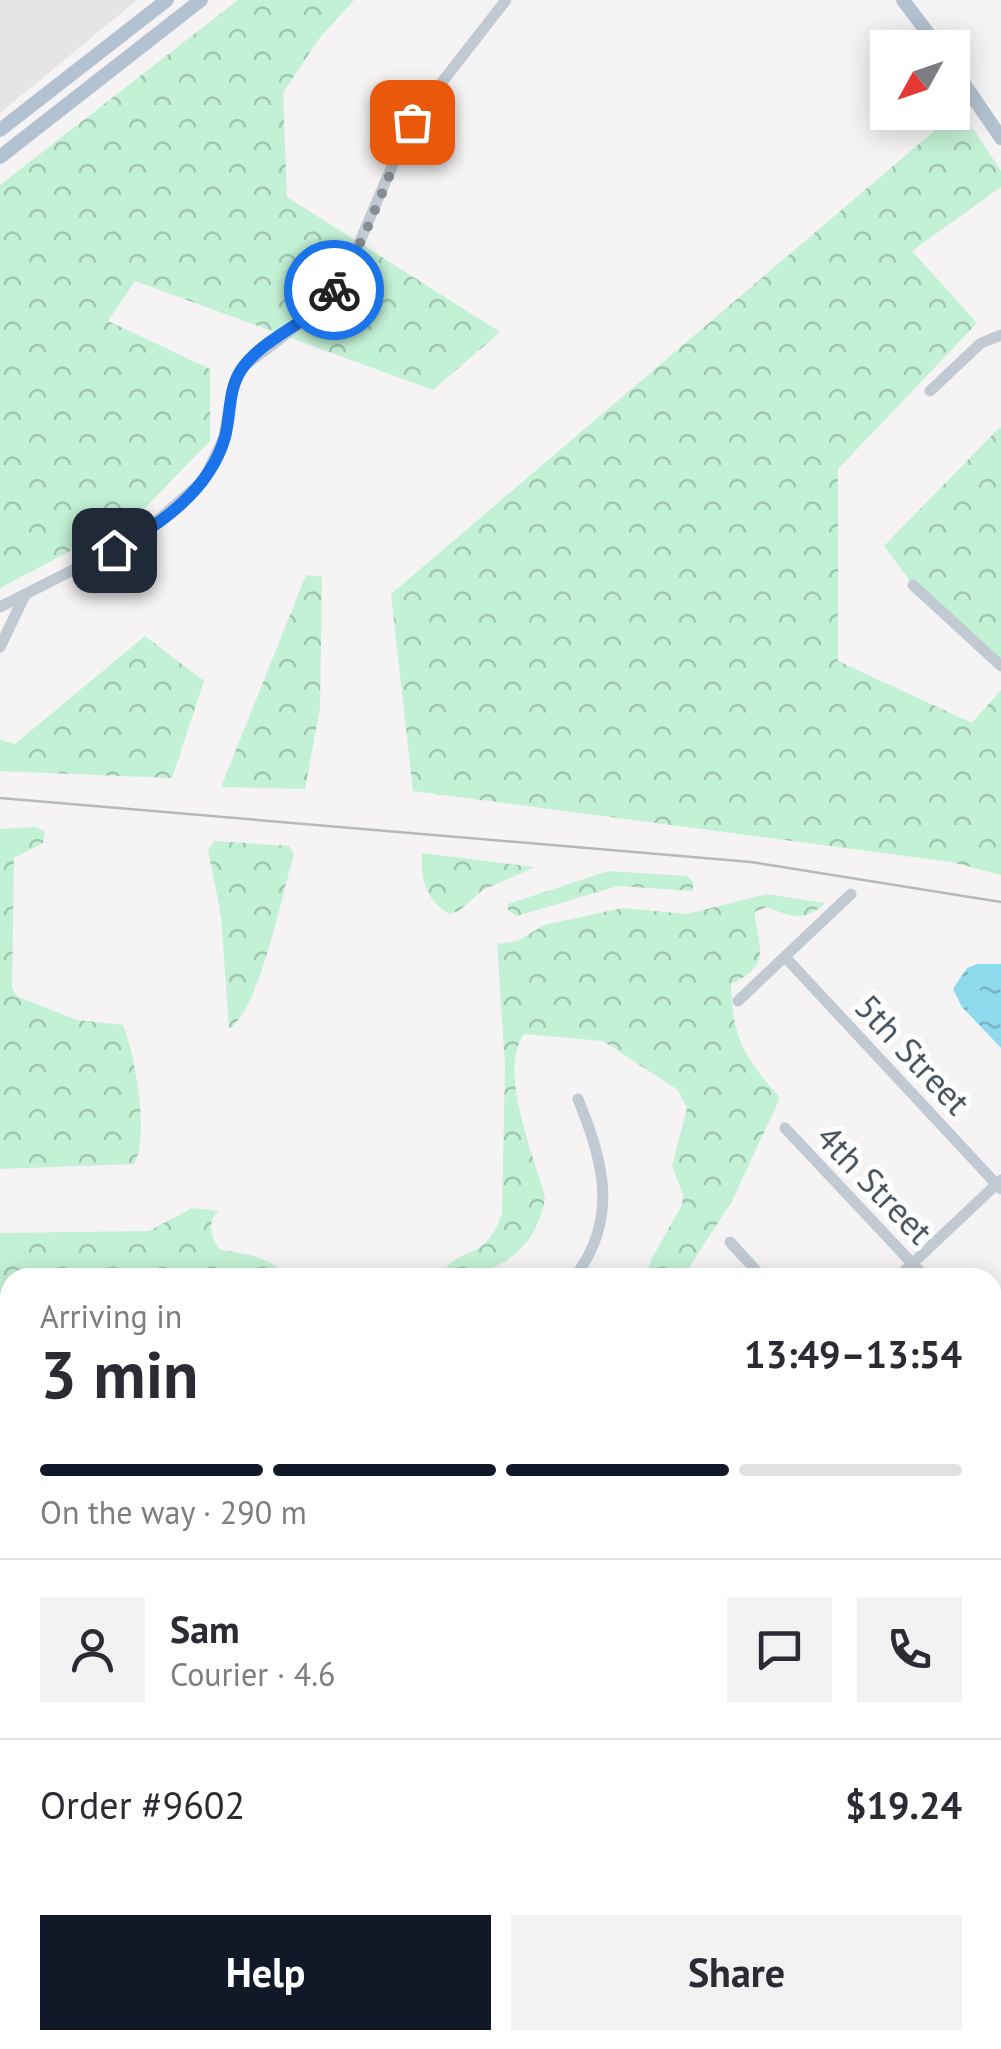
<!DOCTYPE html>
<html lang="en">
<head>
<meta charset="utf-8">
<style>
	body { margin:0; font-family:"PT Sans",sans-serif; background:#f2f2f3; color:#2b2b33; height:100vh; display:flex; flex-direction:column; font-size:38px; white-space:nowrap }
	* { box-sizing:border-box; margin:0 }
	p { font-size:32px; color:#7c7c81 }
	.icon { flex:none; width:55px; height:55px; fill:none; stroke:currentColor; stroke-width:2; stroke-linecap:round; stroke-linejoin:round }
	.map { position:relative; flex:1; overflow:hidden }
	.drawer { position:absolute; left:0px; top:1268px; width:1002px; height:782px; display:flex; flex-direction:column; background:#fff; border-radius:30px 30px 0 0; box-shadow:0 5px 25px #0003 }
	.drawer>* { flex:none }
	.needle { width:65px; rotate:230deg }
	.buttons { position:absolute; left:870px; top:30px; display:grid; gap:20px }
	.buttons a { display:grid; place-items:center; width:100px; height:100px; border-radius:0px; background:#fff; box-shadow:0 5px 25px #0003; font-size:50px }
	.pin { position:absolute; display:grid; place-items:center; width:85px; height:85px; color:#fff; margin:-42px; border-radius:20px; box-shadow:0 5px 15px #0006 }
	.courier { position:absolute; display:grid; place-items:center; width:100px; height:100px; margin:-50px; border:8px solid #1a73e8; border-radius:50%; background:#fff; color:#222; box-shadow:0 2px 12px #0007 }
	.summary em { font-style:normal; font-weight:800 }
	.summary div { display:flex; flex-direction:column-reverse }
	.summary { display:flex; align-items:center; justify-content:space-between; height:170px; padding:0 40px }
	h1 { font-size:65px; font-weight:800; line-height:75px }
	.bar { display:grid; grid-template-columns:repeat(4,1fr); gap:15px 10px; align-content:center; height:120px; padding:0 40px }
	.bar i { height:12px; border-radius:8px; background:#e1e1e2 }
	.bar .active { background:#111827 }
	.bar p { grid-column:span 4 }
	.line { display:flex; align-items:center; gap:25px; padding:0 40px; border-top:2px solid #e1e1e2 }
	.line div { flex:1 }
	.round { display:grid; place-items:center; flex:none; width:105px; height:105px; border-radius:0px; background:#f2f2f3 }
	.action { display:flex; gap:20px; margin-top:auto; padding:20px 40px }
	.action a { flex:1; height:115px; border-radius:0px; background:#111827; color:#fff; font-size:40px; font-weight:800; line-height:115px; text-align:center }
	.action a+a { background:#f2f2f3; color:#2b2b33 }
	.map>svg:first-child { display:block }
</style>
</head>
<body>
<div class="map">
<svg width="1001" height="2049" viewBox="0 0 1001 2049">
	<defs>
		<pattern id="forest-crowns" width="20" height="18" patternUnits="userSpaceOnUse" patternTransform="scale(2.5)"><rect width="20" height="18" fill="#c3f1d5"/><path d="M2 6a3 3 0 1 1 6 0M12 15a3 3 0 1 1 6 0" fill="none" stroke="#a0c6b0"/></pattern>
		<pattern id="water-ripples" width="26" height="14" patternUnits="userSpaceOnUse" patternTransform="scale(2.5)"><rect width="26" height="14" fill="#90daee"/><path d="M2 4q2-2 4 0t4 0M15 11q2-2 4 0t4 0" fill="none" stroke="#78b4c4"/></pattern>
	</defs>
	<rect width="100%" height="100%" fill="#f5f3f3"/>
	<!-- education -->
	<path fill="#e6e4e5" d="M 0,0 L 137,0 L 0,113 Z"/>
	<!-- forest -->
	<g fill="url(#forest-crowns)">
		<path d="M 238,0 L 354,0 L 318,40 L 283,93 L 287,197 L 500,332 L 433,390 L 135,281 L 108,321 L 210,369 L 210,441 L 137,516 L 0,588 L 0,185 Z"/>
		<path d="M 960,109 L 1001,171 L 1001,187 L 912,251 L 977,323 L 838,469 L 838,661 L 972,723 L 1001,690 L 1001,875 L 951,862 L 413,791 L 391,594 Z"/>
		<path d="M 1000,427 L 1001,429 L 1001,664 L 913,585 L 884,546 Z"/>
		<path d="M 306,575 L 322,577 L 320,708 L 305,789 L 221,787 Z"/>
		<path d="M 145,636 L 204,681 L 172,778 L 0,771 L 0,740 L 15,744 Z"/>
		<path d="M 36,827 L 45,832 L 43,843 L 14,858 L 12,987 L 16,996 L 77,1020 L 123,1025 C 135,1054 150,1137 134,1164 L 0,1169 L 0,829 Z"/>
		<path d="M 214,841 L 289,846 L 294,854 C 282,894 260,1008 229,1029 L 221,915 L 208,850 Z"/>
		<path d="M 422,853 L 535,867 L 483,890 L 459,911 L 449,914 C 425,898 421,881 422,853 Z"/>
		<path d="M 608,871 L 687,876 L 694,883 L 692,891 L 618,886 L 517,916 L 508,910 L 508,904 Z"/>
		<path d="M 767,894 L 825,903 C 805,922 791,917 767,907 L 754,912 C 760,949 771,965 731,984 C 732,1039 745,1058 780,1098 L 732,1201 L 683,1277 L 646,1277 L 651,1260 L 682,1205 L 683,1195 L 672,1166 L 687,1108 L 678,1090 L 603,1041 L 524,1034 C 497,1072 534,1153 545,1198 C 536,1254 492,1278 440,1277 C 459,1243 483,1266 502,1214 L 505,1064 L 497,944 L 518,941 L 544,925 L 623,908 L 687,914 Z"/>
		<path d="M 192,1208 L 219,1211 C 206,1219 211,1240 221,1250 C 243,1253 274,1258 287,1277 L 10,1278 L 10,1465 L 0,1464 L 0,1233 L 149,1231 Z"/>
		<path d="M 10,1637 L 10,2040 L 321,2040 L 321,2049 L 0,2049 L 0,1638 Z"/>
		<path d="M 1001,1953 L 1000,2049 L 745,2049 L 746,2040 L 992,2040 L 993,1960 Z"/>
		<path d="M 398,2040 L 518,2040 L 539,2049 L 398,2049 Z"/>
	</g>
	<!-- garden -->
	<path fill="#c3f1d5" d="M 0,1470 L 10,1473 L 10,1631 L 5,1630 L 4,1620 L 0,1620 Z"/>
	<!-- water -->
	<path fill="url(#water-ripples)" d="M 978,964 L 1001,964 L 1001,1048 L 962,1007 L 953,989 L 967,968 Z"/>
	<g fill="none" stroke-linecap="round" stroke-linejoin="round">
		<!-- minor -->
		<g stroke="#c1cad2" stroke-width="11">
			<path d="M 930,391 L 981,343 L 1001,335"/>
			<path d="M 913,585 L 1001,666"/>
			<path d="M 0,607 L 138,537 L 203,481 L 224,437 L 233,386 L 243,367 L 322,307 L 351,262 L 411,122 L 506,0"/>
			<path d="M 0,647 L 25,595"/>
			<path d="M 785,957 L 1001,1189"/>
			<path d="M 738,1001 L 851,894"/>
			<path d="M 785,1128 L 926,1278"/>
			<path d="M 730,1242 L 763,1278"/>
			<path d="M 574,1278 C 619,1219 604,1163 578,1099"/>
			<path d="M 897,1278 L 1001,1180"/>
			<path d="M 992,1350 L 1001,1360"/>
			<path d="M 992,1523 L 1001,1532"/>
			<path d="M 992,1616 L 1001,1608"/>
			<path d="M 992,1696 L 1001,1709"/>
			<path d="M 992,1878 L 1001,1865"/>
		</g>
		<!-- major -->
		<g stroke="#b3c2d1" stroke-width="14">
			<path d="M 903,0 L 939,48"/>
			<path d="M 952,66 L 1001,138"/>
			<path d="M 0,130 L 167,0"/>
			<path d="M 0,157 L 201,0"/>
		</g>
		<!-- rail -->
		<path stroke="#b5b8bd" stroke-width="2.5" d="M 0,798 L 751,862 L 1001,902"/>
	</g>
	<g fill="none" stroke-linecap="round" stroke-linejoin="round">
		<!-- done -->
		<path stroke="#868d94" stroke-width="10" stroke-dasharray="0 18" d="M 334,290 L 364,236 L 412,122"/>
		<!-- route -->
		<path stroke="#1a73e8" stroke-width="12" d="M 114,550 C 160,525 210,490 225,437 C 231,414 228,390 241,370 C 265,335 310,325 334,290"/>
	</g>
	<g text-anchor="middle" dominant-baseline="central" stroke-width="10" stroke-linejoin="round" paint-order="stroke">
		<!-- street labels -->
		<g font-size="35" fill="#4a5661" stroke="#fff">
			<text transform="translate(913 1054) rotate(47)">5th Street</text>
			<text transform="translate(875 1184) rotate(46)">4th Street</text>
		</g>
	</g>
</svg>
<div class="buttons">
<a><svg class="needle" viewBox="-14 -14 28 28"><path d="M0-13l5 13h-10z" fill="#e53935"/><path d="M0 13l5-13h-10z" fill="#7c7c81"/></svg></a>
</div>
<div class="pin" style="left:412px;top:122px;background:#ea580c"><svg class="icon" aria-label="bag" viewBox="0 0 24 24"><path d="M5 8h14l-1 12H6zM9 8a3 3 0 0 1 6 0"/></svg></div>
<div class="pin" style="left:114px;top:550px;background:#1f2937"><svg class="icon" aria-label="home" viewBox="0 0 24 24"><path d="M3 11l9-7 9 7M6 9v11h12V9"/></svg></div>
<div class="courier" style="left:334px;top:290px"><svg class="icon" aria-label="bike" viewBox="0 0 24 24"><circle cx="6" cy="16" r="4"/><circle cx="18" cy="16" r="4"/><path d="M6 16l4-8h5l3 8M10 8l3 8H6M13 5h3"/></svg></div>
<section class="drawer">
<div class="summary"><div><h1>3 min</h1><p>Arriving in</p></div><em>13:49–13:54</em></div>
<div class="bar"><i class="active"></i><i class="active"></i><i class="active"></i><i></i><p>On the way · 290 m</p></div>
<div class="line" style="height:180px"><a class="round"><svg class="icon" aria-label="person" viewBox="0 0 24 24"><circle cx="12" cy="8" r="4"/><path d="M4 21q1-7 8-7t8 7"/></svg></a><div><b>Sam</b><p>Courier · 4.6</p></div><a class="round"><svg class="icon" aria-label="chat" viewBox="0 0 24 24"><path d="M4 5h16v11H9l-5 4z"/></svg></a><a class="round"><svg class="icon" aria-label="phone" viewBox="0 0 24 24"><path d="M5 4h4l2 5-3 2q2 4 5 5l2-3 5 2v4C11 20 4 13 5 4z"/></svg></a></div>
<div class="line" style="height:130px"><div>Order #9602</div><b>$19.24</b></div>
<div class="action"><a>Help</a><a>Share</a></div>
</section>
</div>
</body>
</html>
